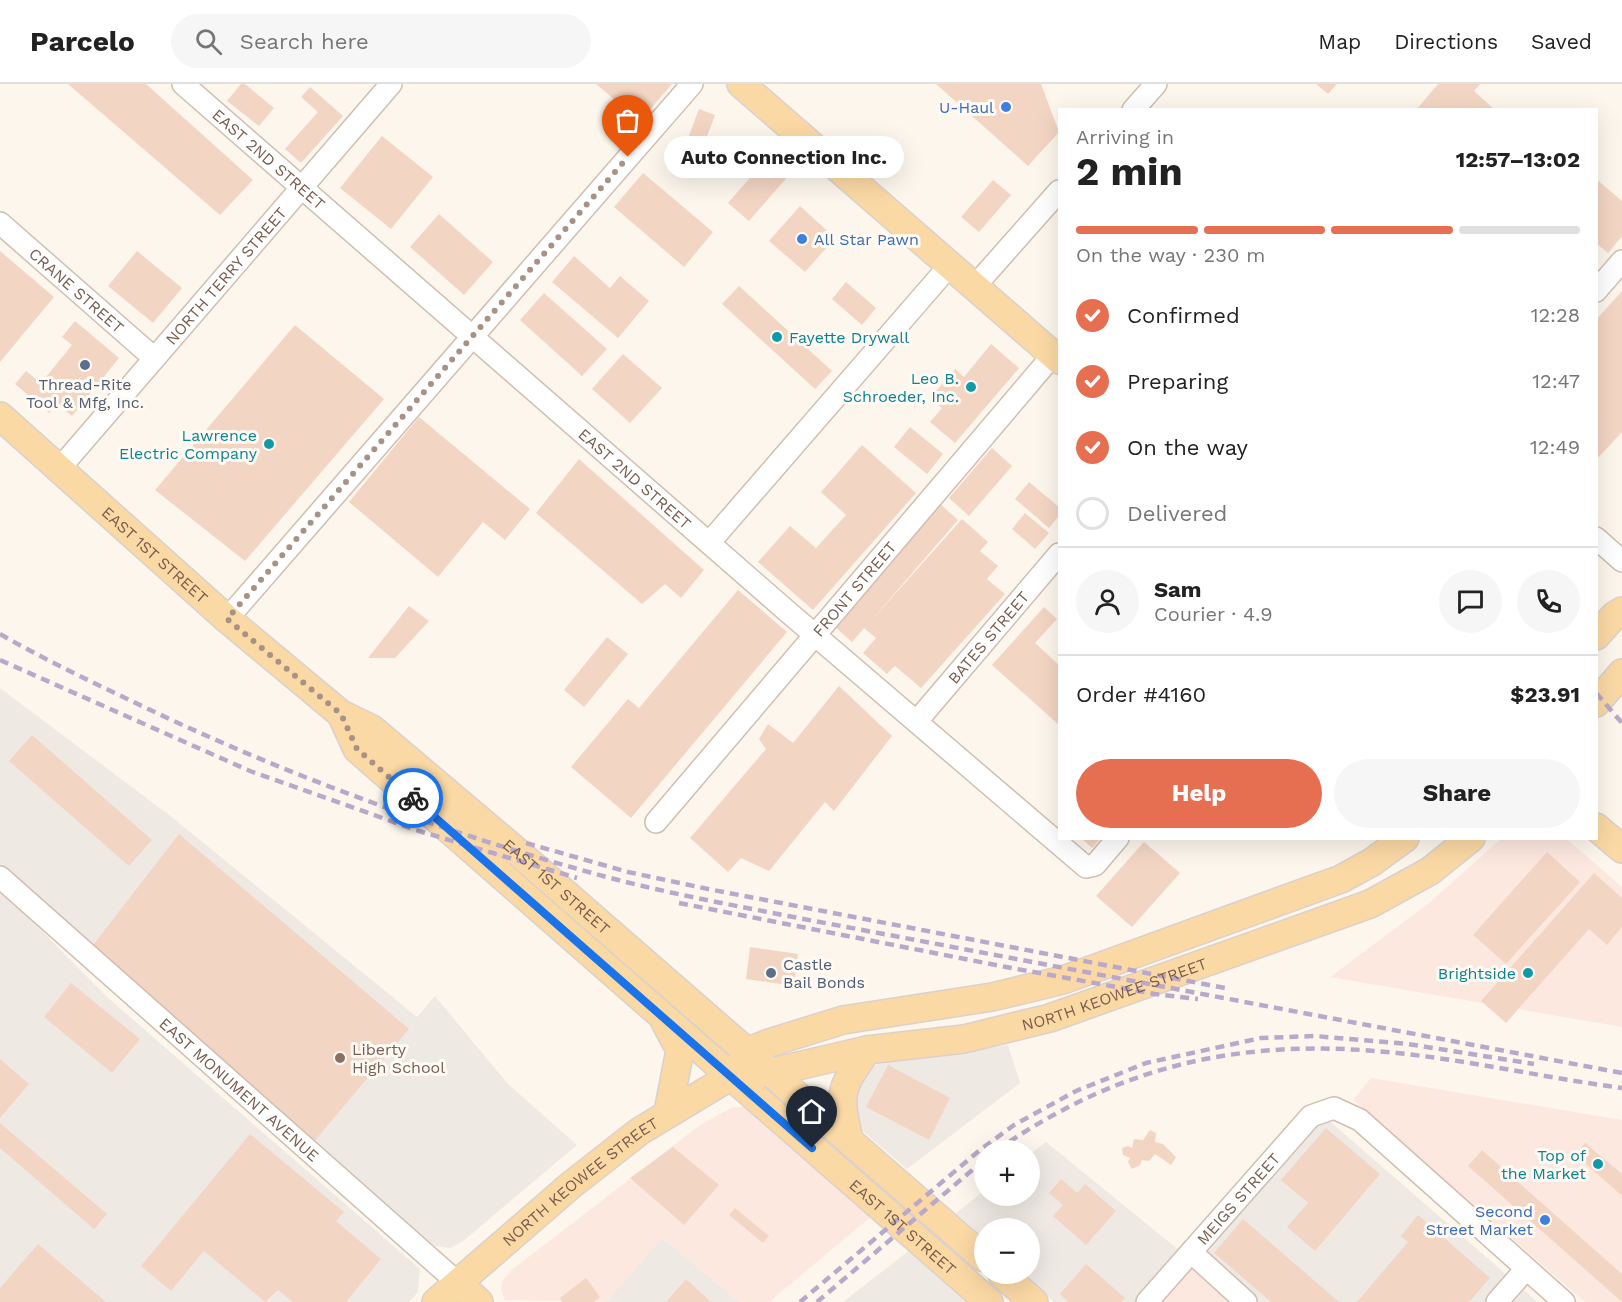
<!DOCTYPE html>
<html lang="en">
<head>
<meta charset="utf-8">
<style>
	body { margin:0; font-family:"Work Sans",sans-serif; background:#f6f6f6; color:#222; height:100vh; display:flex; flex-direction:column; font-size:22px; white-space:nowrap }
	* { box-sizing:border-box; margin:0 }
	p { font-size:20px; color:#767676 }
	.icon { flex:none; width:33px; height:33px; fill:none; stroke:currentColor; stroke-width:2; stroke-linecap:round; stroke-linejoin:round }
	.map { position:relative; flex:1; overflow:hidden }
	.drawer { position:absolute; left:1058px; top:24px; width:540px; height:732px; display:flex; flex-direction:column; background:#fff; border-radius:0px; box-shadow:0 6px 24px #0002 }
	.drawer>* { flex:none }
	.controls { position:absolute; left:974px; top:1056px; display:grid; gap:12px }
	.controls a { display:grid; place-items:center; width:66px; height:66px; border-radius:50%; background:#fff; box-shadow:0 6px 24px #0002; font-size:30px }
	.pin { position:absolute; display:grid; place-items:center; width:51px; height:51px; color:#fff; margin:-62px -26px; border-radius:50% 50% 50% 0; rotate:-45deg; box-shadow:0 0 6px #0007 }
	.pin .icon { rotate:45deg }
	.courier { position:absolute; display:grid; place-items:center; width:60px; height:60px; margin:-30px; border:4px solid #1a73e8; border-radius:50%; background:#fff; color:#222; box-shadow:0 2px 8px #0007 }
	.bubble { position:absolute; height:42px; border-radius:21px; background:#fff; box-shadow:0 6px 24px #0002; font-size:20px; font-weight:700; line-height:42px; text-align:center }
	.headline em { font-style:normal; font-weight:700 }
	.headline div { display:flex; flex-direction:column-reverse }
	.headline { display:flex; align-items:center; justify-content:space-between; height:102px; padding:0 18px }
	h1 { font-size:39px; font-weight:700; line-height:45px }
	.bar { display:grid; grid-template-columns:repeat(4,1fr); gap:9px 6px; align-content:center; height:72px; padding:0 18px }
	.bar i { height:8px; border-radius:4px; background:#e0e0e0 }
	.bar .active { background:#e76f51 }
	.bar p { grid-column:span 4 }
	.line { display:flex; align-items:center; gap:15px; padding:0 18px; border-top:2px solid #e0e0e0 }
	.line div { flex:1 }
	.round { display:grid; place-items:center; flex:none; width:63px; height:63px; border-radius:32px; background:#f6f6f6 }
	ol { padding:0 18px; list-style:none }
	li { display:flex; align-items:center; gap:18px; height:66px }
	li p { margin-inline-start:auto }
	li .icon { padding:6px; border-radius:50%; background:#e76f51; color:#fff; stroke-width:4 }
	li:last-child { color:#767676 }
	li i { width:33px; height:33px; border:3px solid #e0e0e0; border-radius:50% }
	.action { display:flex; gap:12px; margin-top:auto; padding:12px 18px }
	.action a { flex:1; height:69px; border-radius:36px; background:#e76f51; color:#fff; font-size:24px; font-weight:700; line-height:69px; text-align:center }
	.action a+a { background:#f6f6f6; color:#222 }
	header { display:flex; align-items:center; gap:36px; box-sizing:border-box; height:84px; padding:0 30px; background:#fff; border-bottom:2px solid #e0e0e0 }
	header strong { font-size:28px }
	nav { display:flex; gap:33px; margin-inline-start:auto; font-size:21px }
	.search { width:420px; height:54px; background:#f6f6f6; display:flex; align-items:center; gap:15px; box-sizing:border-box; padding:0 21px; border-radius:33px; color:#767676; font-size:22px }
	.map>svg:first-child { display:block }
</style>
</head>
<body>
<header>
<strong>Parcelo</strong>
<div class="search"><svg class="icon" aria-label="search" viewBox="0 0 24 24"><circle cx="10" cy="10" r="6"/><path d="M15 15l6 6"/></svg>Search here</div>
<nav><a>Map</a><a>Directions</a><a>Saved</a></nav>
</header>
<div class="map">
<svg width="1622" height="1218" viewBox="0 0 1622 1218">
	<rect width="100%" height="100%" fill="#fdf6ec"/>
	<!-- commercial -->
	<g fill="#fde8e0">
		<path d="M 1501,755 L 1567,755 L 1622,803 L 1622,943 L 1330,893 L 1429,819 Z"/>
		<path d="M 1371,994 L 1622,1036 L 1622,1218 L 1585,1218 L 1353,1016 Z"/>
		<path d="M 733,1023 L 745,1023 L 754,1030 L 873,1131 L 769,1218 L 739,1218 L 662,1154 L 606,1218 L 505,1216 L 501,1206 L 502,1197 L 513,1185 L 700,1041 Z"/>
		<path d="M 1193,1182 L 1234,1218 L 1162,1218 Z"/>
	</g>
	<!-- industrial -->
	<g fill="#efe9e4">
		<path d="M 0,604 L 173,734 L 417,933 L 435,912 L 507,999 L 577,1061 L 462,1158 L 450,1164 L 436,1162 L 420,1151 L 0,782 Z"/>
		<path d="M 0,809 L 29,834 L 107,913 L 420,1185 L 418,1208 L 409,1218 L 0,1218 Z"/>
		<path d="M 1008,961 L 1020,999 L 907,1085 L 858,1043 L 850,1010 L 867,985 L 879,980 Z"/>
		<path d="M 1326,1034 L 1508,1192 L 1485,1218 L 1234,1218 L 1193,1182 Z"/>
		<path d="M 1046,1058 L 1180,1167 L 1135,1218 L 1054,1218 L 1022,1190 L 1029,1190 L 1029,1144 L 984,1144 L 984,1154 L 956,1129 L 984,1107 L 984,1112 L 1029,1112 L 1029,1071 Z"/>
		<path d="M 662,1154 L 739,1218 L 606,1218 Z"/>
		<path d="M 910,1166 L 973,1218 L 843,1218 Z"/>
		<path d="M 1524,1206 L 1537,1218 L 1513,1218 Z"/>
	</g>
	<!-- building -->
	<g fill="#f3d5c3">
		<path d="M 68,0 L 146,0 L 253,96 L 220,131 Z"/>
		<path d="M 241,0 L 245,0 L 274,24 L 259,42 L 227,17 Z"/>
		<path d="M 596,0 L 672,0 L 640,37 Z"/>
		<path d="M 936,0 L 1041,0 L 1059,48 L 1028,82 Z"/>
		<path d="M 1316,0 L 1337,0 L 1328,10 Z"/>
		<path d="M 1438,0 L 1480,0 L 1474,7 L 1495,26 L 1416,26 Z"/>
		<path d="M 310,3 L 343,32 L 301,79 L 285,65 L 318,28 L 301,13 Z"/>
		<path d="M 699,25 L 715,31 L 700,71 L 684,65 Z"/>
		<path d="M 382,52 L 433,93 L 391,145 L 340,104 Z"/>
		<path d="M 756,57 L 767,66 L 748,89 L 737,80 Z"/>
		<path d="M 770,71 L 790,90 L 749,137 L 728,119 Z"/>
		<path d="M 643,89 L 713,148 L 684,183 L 614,123 Z"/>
		<path d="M 1596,95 L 1622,117 L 1622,152 L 1608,169 L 1596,159 Z"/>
		<path d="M 993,96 L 1011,111 L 979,148 L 961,133 Z"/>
		<path d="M 800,122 L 835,154 L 805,188 L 769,157 Z"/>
		<path d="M 439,130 L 493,178 L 464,211 L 410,163 Z"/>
		<path d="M 0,167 L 54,213 L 0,278 Z"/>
		<path d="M 137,167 L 182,204 L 153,239 L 108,202 Z"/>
		<path d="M 574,172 L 610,204 L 620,192 L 649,217 L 618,254 L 552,198 Z"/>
		<path d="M 846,198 L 876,224 L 862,241 L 832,215 Z"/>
		<path d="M 739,202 L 832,287 L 815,305 L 722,220 Z"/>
		<path d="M 1622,207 L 1622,348 L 1596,376 L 1596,236 Z"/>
		<path d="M 544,209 L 607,265 L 582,292 L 520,236 Z"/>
		<path d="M 75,237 L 119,274 L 72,332 L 57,320 L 49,329 L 15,300 L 26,287 L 41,299 L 72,261 L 62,253 Z"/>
		<path d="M 295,241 L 384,315 L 245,477 L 155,406 Z"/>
		<path d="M 991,260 L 1019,284 L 955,359 L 930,338 L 942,324 L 930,314 L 955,285 L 964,293 Z"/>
		<path d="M 623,270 L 662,304 L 630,339 L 592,305 Z"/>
		<path d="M 419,333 L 530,425 L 505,456 L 483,438 L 438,493 L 349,418 Z"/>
		<path d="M 910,343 L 943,370 L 927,390 L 894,363 Z"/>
		<path d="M 862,361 L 916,409 L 813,526 L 758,478 L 790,442 L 816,464 L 846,431 L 821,408 Z"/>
		<path d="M 992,364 L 1012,382 L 969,432 L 949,414 Z"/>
		<path d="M 579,375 L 704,486 L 681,514 L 665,500 L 642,520 L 536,429 Z"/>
		<path d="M 1029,398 L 1059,423 L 1059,432 L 1049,444 L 1015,415 Z"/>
		<path d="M 940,420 L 958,436 L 869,539 L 962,435 L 988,458 L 980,467 L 998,482 L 987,495 L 1005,510 L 921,604 L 895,582 L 887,590 L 863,569 L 876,554 L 864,544 L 852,558 L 834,542 Z"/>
		<path d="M 1025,429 L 1049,449 L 1035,465 L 1012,445 Z"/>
		<path d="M 738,506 L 787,548 L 631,734 L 571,683 L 628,615 L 639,624 Z"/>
		<path d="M 409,522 L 429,537 L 395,574 L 368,574 Z"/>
		<path d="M 1044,523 L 1057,535 L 1035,559 L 1059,581 L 1059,641 L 992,581 Z"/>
		<path d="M 607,553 L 628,570 L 584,623 L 564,606 Z"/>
		<path d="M 839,602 L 892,652 L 834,727 L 825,718 L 769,787 L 741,774 L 728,788 L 690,754 L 766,665 L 759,655 L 768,640 L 793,659 Z"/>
		<path d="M 32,651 L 152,756 L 129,782 L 9,677 Z"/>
		<path d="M 179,750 L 409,945 L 311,1061 L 90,865 Z"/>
		<path d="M 1081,754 L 1101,754 L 1092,764 Z"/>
		<path d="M 1144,758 L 1180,789 L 1132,843 L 1096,812 Z"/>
		<path d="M 1547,768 L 1580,798 L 1506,880 L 1473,851 Z"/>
		<path d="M 1594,789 L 1622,814 L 1622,843 L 1607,861 L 1589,845 L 1506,939 L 1481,917 Z"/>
		<path d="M 750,863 L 798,870 L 794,902 L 746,895 Z"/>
		<path d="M 71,899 L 140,955 L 112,989 L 44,933 Z"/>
		<path d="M 0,975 L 29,1000 L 0,1034 Z"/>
		<path d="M 888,981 L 950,1014 L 929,1056 L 866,1023 Z"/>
		<path d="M 0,1039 L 107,1130 L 94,1145 L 0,1064 Z"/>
		<path d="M 1326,1044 L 1380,1090 L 1315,1167 L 1287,1143 L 1308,1119 L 1281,1096 Z"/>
		<path d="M 1150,1046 L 1156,1049 L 1155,1058 L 1163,1060 L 1176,1073 L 1171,1081 L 1155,1070 L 1149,1077 L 1142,1076 L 1140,1081 L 1132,1085 L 1128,1078 L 1130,1074 L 1123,1071 L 1122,1064 L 1128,1062 L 1132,1064 L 1134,1055 L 1143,1056 Z"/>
		<path d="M 250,1050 L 344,1128 L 336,1137 L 381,1175 L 346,1218 L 293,1218 L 278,1206 L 265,1218 L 204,1167 L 171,1207 L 141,1182 Z"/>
		<path d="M 1585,1059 L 1622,1090 L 1622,1112 L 1575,1070 Z"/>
		<path d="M 673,1063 L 719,1101 L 684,1141 L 630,1094 Z"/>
		<path d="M 1482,1066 L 1622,1190 L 1622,1218 L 1468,1082 Z"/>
		<path d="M 1061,1095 L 1077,1109 L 1085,1100 L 1116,1127 L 1086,1161 L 1053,1132 L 1063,1121 L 1049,1109 Z"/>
		<path d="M 735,1124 L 769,1152 L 763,1159 L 729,1131 Z"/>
		<path d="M 1418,1131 L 1490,1194 L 1469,1218 L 1357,1218 L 1408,1158 L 1401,1152 Z"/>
		<path d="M 1243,1135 L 1339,1218 L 1271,1218 L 1214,1169 Z"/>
		<path d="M 38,1160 L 106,1218 L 0,1218 L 0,1204 Z"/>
		<path d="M 1086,1180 L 1125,1214 L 1121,1218 L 1069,1218 L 1060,1210 Z"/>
		<path d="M 586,1194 L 600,1213 L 594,1218 L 562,1218 L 560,1214 Z"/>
		<path d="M 686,1195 L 711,1218 L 666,1218 Z"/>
	</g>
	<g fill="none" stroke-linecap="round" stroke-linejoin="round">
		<defs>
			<g id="minor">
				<path id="s1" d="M 183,0 L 788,528 L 1086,783 L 1095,781 L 1118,754"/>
				<path d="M 1133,26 L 1156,0"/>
				<path id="s2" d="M 0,139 L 154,274"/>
				<path d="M 975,202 L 1059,107"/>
				<path d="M 1596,207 L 1622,177"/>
				<path id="s3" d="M 60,384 L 391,0"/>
				<path d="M 1596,454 L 1622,477"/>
				<path d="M 709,459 L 950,181"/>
				<path d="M 227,535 L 692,0"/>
				<path id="s4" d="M 917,637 L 1059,470"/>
				<path id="s5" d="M 656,738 L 1053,271"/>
				<path id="s6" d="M 0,793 L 458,1199"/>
				<path d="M 1191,1168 L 1246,1218"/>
				<path id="s7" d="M 1147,1218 L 1311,1032 L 1334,1024 L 1360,1036 L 1564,1218"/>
				<path d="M 1497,1218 L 1526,1185"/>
			</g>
			<g id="major">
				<path d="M 741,0 L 1059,276"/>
				<path id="s8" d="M 0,332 L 227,535 L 341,630 L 372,645 L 521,771 L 984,1174"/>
				<path d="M 1596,552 L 1614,532 L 1622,527"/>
				<path d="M 1596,619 L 1622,589"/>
				<path id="s9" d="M 341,630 L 357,665 L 989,1218"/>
				<path d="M 1596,743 L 1622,765"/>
				<path d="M 665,938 L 680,966 L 668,1028"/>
				<path d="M 741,980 L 749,967 L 766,960 L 843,936 L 992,913 L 1063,896 L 1341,795 L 1372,778 L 1405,754"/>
				<path d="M 849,1055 C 838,1008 840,1005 867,966"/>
				<path d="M 1002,1190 L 1034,1218"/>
				<path d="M 458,1199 L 479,1218"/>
				<path id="s10" d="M 436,1218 L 571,1101 L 640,1047 L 733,991 L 772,988 L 867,966 L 964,955 L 1050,934 L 1370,820 L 1430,787 L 1471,754"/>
			</g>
		</defs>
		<!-- minor casing -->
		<use href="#minor" stroke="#d1beb0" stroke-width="24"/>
		<!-- major casing -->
		<use href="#major" stroke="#dad1cd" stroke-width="30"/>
		<!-- minor -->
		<use href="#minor" stroke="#fff" stroke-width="21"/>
		<!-- major -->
		<use href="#major" stroke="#fbd9a5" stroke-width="27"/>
		<!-- rail -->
		<g stroke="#b9a8c9" stroke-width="4.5" stroke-dasharray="9 6" stroke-linecap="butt">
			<path d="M 0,550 C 45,576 94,599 142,622 C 286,691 438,746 592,789 C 656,807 722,819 788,832 L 1622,989"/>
			<path d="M 0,576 L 250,687 L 419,747 L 577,794"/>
			<path d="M 1596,609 L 1622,639"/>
			<path d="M 526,759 L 628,788 L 708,805 L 1230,905"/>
			<path d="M 679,819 L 1006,883 L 1155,910 L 1198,915"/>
			<path d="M 997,1066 C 1123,979 1246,953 1397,969 C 1473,977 1547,994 1622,1004"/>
			<path d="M 800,1218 L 980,1066 L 1014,1041 L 1076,1007 L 1146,979 L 1261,954 L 1315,952 L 1408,960 L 1534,980"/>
			<path d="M 817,1218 L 984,1076"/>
		</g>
	</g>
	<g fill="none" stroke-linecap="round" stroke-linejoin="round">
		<!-- done -->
		<path stroke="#a89285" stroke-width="6" stroke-dasharray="0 10.8" d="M 413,714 L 357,665 L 341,630 L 227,535 L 628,73"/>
		<!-- route -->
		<path stroke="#1a73e8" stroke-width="8" d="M 413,714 L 812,1064"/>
	</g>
	<!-- markers -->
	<g fill="#3f7fe0" stroke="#fffaf3" stroke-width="2">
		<circle cx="1006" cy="23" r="6"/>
		<circle cx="802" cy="155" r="6"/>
		<circle cx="1545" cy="1136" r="6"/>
	</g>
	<g fill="#0f9aa8" stroke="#fffaf3" stroke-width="2">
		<circle cx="777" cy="253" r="6"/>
		<circle cx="971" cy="303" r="6"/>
		<circle cx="269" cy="360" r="6"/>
		<circle cx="1528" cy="889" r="6"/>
		<circle cx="1598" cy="1080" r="6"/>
	</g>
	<g fill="#5c6f8a" stroke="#fffaf3" stroke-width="2">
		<circle cx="85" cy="281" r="6"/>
		<circle cx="771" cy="889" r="6"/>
	</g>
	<circle fill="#8d6e63" stroke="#fffaf3" stroke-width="2" cx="340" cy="974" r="6"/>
	<g text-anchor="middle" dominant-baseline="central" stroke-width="6" stroke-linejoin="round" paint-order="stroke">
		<!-- shop labels -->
		<g font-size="16" fill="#366cbe" stroke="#fffaf3" text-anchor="end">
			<text x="994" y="23">U-Haul</text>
			<text x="814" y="155" text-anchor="start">All Star Pawn</text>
			<text x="1533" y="1127">Second<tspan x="1533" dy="18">Street Market</tspan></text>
		</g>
		<!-- street labels -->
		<g font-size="16" fill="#7a5c4d" stroke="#fffaf3">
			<text stroke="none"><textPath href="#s1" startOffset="114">EAST 2ND STREET</textPath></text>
			<text stroke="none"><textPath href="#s3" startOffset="254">NORTH TERRY STREET</textPath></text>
			<text stroke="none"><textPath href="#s2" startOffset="102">CRANE STREET</textPath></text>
			<text stroke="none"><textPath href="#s1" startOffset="600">EAST 2ND STREET</textPath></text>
			<text stroke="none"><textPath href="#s8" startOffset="208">EAST 1ST STREET</textPath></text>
			<text stroke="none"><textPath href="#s5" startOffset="306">FRONT STREET</textPath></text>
			<text stroke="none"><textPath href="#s4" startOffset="110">BATES STREET</textPath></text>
			<text stroke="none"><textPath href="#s8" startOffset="730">EAST 1ST STREET</textPath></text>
			<text stroke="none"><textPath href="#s10" startOffset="766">NORTH KEOWEE STREET</textPath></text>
			<text stroke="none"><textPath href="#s6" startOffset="320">EAST MONUMENT AVENUE</textPath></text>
			<text stroke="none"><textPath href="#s10" startOffset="188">NORTH KEOWEE STREET</textPath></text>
			<text stroke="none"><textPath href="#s7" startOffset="138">MEIGS STREET</textPath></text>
			<text stroke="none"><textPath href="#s9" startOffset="764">EAST 1ST STREET</textPath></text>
		</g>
		<!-- culture labels -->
		<g font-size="16" fill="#0d838f" stroke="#fffaf3" text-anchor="end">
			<text x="789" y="253" text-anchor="start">Fayette Drywall</text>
			<text x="959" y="294">Leo B.<tspan x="959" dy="18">Schroeder, Inc.</tspan></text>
			<text x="257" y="351">Lawrence<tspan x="257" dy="18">Electric Company</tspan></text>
			<text x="1516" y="889">Brightside</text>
			<text x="1586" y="1071">Top of<tspan x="1586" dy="18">the Market</tspan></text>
		</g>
		<!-- service labels -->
		<g font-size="16" fill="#4e5e75" stroke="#fffaf3">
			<text x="85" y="300">Thread-Rite<tspan x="85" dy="18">Tool &amp; Mfg, Inc.</tspan></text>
			<text x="783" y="880" text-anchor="start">Castle<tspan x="783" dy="18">Bail Bonds</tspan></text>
		</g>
		<!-- education labels -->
		<g font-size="16" fill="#785e54" stroke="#fffaf3" text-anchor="start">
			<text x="352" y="965">Liberty<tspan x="352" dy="18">High School</tspan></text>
		</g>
	</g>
</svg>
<div class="controls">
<a>+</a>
<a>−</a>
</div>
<div class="pin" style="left:628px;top:73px;background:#ea580c"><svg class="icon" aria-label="bag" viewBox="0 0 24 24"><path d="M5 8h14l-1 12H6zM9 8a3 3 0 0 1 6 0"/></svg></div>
<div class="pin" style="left:812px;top:1064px;background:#1f2937"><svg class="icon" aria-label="home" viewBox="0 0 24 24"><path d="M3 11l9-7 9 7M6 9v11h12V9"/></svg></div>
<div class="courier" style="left:413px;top:714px"><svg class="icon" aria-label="bike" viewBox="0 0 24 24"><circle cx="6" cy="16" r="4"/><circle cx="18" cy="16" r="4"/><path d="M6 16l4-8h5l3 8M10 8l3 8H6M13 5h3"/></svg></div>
<div class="bubble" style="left:664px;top:52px;width:240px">Auto Connection Inc.</div>
<section class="drawer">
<div class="headline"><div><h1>2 min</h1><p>Arriving in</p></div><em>12:57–13:02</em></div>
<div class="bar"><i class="active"></i><i class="active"></i><i class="active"></i><i></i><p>On the way · 230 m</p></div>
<ol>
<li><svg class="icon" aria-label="check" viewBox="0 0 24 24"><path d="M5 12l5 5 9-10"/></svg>Confirmed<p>12:28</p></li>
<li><svg class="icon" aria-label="check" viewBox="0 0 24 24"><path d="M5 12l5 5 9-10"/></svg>Preparing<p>12:47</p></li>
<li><svg class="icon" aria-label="check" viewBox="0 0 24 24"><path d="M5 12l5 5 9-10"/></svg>On the way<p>12:49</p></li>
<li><i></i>Delivered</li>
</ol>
<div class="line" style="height:108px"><a class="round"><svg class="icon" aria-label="person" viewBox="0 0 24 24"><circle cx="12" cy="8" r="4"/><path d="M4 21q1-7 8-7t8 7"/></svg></a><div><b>Sam</b><p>Courier · 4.9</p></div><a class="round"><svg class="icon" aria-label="chat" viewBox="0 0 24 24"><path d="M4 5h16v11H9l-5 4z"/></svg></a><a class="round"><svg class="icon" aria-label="phone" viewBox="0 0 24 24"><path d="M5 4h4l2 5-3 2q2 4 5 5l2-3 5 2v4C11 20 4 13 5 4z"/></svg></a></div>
<div class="line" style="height:78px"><div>Order #4160</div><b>$23.91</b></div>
<div class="action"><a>Help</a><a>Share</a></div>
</section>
</div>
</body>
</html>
